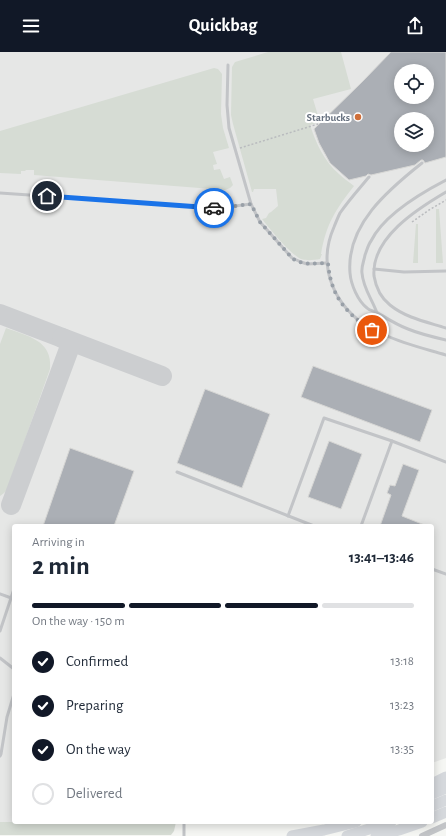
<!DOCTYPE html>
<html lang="en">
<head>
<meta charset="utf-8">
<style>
	body { margin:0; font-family:"Alegreya Sans",sans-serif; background:#f6f6f7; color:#1f2937; height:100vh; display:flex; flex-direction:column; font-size:15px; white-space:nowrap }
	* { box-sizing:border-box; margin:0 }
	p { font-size:13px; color:#747a83 }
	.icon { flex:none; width:22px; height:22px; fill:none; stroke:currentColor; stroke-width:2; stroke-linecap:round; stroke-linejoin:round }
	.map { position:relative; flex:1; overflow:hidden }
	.details { position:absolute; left:12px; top:472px; width:422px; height:300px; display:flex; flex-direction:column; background:#fff; border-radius:4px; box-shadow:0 2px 10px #0003 }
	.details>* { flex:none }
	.fabs { position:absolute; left:394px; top:12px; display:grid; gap:8px }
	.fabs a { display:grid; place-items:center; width:40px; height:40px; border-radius:50%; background:#fff; box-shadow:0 2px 10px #0003; font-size:20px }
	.pin { position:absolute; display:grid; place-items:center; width:34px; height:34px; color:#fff; margin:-17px; border:2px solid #fff; border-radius:50%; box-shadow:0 1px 4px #0007 }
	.courier { position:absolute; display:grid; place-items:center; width:40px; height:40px; margin:-20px; border:3px solid #1a73e8; border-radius:50%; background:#fff; color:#222; box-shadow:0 1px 5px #0007 }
	.head em { font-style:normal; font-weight:700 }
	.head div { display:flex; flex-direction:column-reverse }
	.head { display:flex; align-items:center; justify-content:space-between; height:68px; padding:0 20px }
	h1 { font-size:26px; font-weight:700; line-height:30px }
	.bar { display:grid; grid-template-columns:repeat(4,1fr); gap:6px 4px; align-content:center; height:48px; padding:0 20px }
	.bar i { height:5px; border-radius:3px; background:#e0e1e3 }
	.bar .active { background:#111827 }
	.bar p { grid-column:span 4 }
	ol { padding:0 20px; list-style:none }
	li { display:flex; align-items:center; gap:12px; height:44px }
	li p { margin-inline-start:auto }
	li .icon { padding:4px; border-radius:50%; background:#111827; color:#fff; stroke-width:4 }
	li:last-child { color:#747a83 }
	li i { width:22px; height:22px; border:2px solid #e0e1e3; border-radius:50% }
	header { display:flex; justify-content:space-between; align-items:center; height:52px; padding:0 20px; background:#111827; color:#fff; font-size:18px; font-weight:700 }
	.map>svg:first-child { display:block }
</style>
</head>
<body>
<header><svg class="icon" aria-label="menu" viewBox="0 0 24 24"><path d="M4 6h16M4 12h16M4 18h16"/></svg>Quickbag<svg class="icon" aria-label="share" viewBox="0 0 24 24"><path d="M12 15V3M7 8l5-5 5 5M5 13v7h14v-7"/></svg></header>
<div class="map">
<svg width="446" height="784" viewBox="0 0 446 784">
	<rect width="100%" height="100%" fill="#f5f6f3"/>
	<!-- built -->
	<path fill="#e6e7e6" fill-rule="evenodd" d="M 0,0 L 446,0 L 446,706 L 432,711 L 432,474 L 14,474 L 14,770 L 0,770 ZM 401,19 L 427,19 L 427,45 L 401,45 ZM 401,67 L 427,67 L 427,93 L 401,93 Z"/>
	<!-- green -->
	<g fill="#d6dcd4">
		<path d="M 268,0 L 341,0 L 351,37 L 313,47 L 320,70 L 310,73 C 316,91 324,109 339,122 C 343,126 349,130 354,134 C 336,157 326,172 321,202 L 322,202 L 320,207 C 314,208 307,209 301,207 C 290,202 269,176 262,167 L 266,166 L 269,161 L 271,160 L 278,154 L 276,137 L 254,137 L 253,140 L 252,140 L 233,72 L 231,63 L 232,15 L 235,10 Z"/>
		<path d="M 214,16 L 218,17 L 222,22 L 221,62 L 223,76 L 229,96 L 213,100 L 217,112 L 213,113 L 214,118 L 220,117 L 224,127 L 230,125 L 233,133 L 230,136 L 225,138 L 34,123 L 34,118 L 26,118 L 25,119 L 21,119 L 21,122 L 0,121 L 0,79 Z"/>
		<path d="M 436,157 L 439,157 L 443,211 L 436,211 Z"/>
		<path d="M 416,172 L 418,172 L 418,211 L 413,211 Z"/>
		<path d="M 6,276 C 27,284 53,288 50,317 L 7,438 L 4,441 L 0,444 L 0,292 Z"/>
		<path d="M 0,770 L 176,770 L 174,779 L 171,783 L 0,783 Z"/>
	</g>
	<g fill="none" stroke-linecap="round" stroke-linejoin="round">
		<!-- taxiway -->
		<g stroke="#ccced0" stroke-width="20">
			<path d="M 0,262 L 162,324"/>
			<path d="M 11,453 L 69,297 C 70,291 67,288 62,286"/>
		</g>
	</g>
	<!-- building -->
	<g fill="#abafb5" stroke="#d7d7d5" fill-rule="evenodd">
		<path d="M 391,0 L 446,0 L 446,105 L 425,111 L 423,108 L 421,108 L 415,113 L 371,123 L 368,122 L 366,124 L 349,128 L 330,111 L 319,91 L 314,77 L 362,30 ZM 401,19 L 427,19 L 427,45 L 401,45 ZM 401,67 L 427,67 L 427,93 L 401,93 Z"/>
		<path d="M 313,314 L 432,358 L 420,390 L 301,345 Z"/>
		<path d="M 205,337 L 270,362 L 242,436 L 177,411 Z"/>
		<path d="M 329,389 L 362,402 L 341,457 L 308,445 Z"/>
		<path d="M 70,396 L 134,419 L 114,474 L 43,474 Z"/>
		<path d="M 403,412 L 419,418 L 402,464 L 427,474 L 380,474 L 391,443 L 387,441 L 390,433 L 395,434 Z"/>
	</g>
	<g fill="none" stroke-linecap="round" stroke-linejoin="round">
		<!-- path -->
		<g stroke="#b9bbbe" stroke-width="1.5" stroke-dasharray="2 2" stroke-linecap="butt">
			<path d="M 240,96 L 318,72"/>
			<path d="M 412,170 L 429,158 L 446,148"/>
		</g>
		<!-- service -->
		<g stroke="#c2c4c7" stroke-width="3">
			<path d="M 422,111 C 388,138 346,173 350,221 C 351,233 358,249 367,256 C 370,259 375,259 378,261 C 388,267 397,273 408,277 C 420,282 433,285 446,288"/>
			<path d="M 369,125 C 359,137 349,148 340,161 C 338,165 336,170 334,175 C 316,216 335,255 371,277 C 375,280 380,282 385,283 C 404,292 426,297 446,303"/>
			<path d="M 446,140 C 417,157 371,186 374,224 C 376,236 381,246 390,253 C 406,266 427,270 446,276"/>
			<path d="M 0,141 L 219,156 L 251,152 L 229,76 L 227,53 L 228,13"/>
			<path d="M 251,152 L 260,170 L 292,206 L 301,210 L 307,212 L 327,211"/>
			<path d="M 374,217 L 404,220 L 446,219"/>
			<path d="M 377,261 C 372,247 363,236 362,221 C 361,215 364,209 365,203 C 367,198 368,193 371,189 C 383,164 421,141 446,128"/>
			<path d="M 177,420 L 314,474"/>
			<path d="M 288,464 L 324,366 L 392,389 L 446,410"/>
			<path d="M 361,474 L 392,389"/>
			<path d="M 432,517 L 446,522"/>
			<path d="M 0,542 L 14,547"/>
			<path d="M 0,579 L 14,537"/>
			<path d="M 0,606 L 14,617"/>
			<path d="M 0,704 L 1,702 L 7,665 L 14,642"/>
			<path d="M 184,770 L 184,784"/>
		</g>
		<!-- minor -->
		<path stroke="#c2c4c7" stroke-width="6" d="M 422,784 L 446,773"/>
		<!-- trunk -->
		<g stroke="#d5d8dc" stroke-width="11">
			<path d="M 432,732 L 446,725"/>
			<path d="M 432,742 L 446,736"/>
			<path d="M 432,754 L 446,748"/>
			<path d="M 432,766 L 446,760"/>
			<path d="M 292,784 L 324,778 L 356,770"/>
			<path d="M 347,784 L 391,770"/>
			<path d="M 376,784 L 399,778 L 422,770"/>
		</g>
	</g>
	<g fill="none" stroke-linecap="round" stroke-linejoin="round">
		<!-- done -->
		<path stroke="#99a0a8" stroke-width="4" stroke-dasharray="0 7.2" d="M 214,156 L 219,156 L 251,152 L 260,170 L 292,206 C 303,214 315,211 328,211 C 330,232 336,248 352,263 C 358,269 365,273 372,278"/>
		<!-- route -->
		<path stroke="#1a73e8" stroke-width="5" d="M 47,144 L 214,156"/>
	</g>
	<!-- markers -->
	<circle fill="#cf6f3a" stroke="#fff" stroke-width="1.5" cx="358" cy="65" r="4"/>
	<g text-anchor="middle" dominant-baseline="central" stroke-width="4" stroke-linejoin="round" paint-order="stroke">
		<!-- poi labels -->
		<g font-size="11" font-weight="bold" fill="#687280" stroke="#fff" text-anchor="end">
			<text x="350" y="65">Starbucks</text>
		</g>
	</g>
</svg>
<div class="fabs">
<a><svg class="icon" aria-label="locate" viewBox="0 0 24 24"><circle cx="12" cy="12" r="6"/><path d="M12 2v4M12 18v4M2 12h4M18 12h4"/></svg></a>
<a><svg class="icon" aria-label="layers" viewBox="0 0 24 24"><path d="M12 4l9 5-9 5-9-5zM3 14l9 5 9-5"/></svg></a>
</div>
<div class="pin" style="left:372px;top:278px;background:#ea580c"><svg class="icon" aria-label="bag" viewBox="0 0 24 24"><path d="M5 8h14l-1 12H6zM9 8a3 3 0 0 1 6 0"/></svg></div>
<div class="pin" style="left:47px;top:144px;background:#1f2937"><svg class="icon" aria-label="home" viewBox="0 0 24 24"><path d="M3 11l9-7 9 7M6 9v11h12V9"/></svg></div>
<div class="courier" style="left:214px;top:156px"><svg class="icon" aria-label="car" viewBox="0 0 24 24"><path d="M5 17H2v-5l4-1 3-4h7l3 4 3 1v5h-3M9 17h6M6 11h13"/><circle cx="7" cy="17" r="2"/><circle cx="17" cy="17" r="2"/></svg></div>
<section class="details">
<div class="head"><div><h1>2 min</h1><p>Arriving in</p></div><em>13:41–13:46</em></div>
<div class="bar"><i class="active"></i><i class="active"></i><i class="active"></i><i></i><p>On the way · 150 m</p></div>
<ol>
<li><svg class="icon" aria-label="check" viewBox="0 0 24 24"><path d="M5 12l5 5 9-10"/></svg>Confirmed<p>13:18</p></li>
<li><svg class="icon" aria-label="check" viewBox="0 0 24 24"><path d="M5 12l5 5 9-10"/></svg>Preparing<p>13:23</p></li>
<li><svg class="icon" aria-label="check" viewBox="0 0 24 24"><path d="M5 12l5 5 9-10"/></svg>On the way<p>13:35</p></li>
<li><i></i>Delivered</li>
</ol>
</section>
</div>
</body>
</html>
